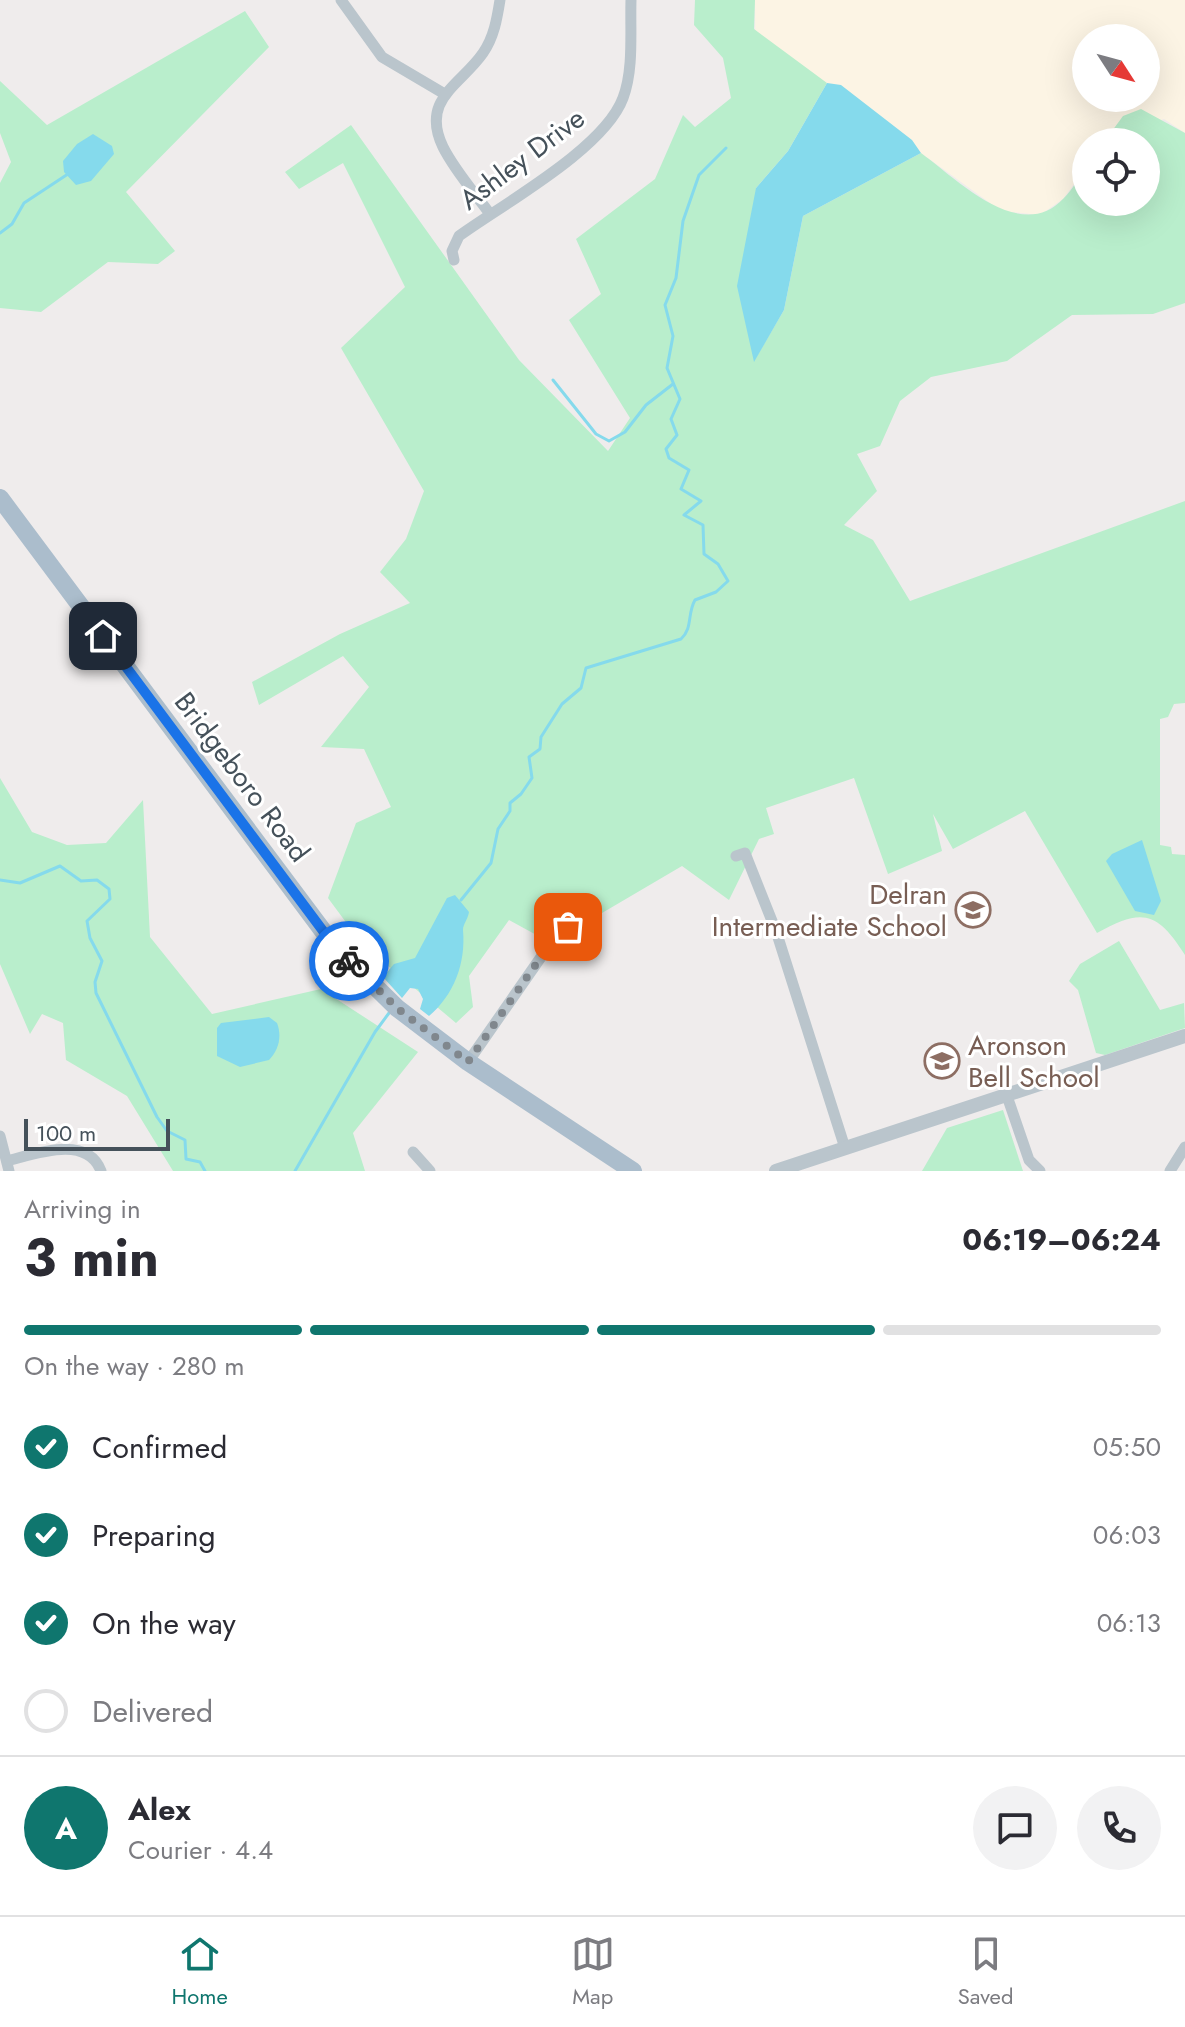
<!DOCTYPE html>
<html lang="en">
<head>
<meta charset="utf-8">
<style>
	body { margin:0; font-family:Jost,sans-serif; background:#f2f2f3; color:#2b2b33; height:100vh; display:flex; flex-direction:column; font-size:30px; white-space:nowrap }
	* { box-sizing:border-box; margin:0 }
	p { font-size:26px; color:#7c7c81 }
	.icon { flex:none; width:44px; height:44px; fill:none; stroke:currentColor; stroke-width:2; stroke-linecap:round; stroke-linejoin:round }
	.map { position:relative; height:1171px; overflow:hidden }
	.details { display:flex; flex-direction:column; background:#fff; flex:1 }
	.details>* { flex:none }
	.needle { width:52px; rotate:126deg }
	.tools { position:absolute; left:1072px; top:24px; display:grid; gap:16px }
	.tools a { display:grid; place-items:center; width:88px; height:88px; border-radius:50%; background:#fff; box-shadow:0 8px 32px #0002; font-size:40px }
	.scale { position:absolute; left:24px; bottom:20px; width:146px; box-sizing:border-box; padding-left:8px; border:4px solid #45515a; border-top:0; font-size:22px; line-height:28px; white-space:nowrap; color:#45515a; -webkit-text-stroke:6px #fff; paint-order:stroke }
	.pin { position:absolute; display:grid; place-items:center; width:68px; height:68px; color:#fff; margin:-34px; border-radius:16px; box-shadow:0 4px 12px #0006 }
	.courier { position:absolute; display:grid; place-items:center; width:80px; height:80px; margin:-40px; border:6px solid #1a73e8; border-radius:50%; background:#fff; color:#222; box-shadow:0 2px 10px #0007 }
	.headline em { font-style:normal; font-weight:700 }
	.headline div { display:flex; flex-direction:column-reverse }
	.headline { display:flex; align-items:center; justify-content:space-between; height:136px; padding:0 24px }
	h1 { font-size:52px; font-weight:700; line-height:60px }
	.bar { display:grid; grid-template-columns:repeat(4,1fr); gap:12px 8px; align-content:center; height:96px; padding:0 24px }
	.bar i { height:10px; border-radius:6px; background:#e1e1e2 }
	.bar .active { background:#0f766e }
	.bar p { grid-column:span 4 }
	.line { display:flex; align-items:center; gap:20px; padding:0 24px; border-top:2px solid #e1e1e2 }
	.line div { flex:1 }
	.round { display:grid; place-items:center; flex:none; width:84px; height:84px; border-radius:42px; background:#f2f2f3 }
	ol { padding:0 24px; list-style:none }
	li { display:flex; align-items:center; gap:24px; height:88px }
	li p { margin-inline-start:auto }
	li .icon { padding:8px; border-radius:50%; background:#0f766e; color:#fff; stroke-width:4 }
	li:last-child { color:#7c7c81 }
	li i { width:44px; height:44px; border:4px solid #e1e1e2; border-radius:50% }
	.tabs { display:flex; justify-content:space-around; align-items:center; height:112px; border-top:2px solid #e1e1e2; background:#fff; font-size:22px; color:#7c7c81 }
	.tabs a { display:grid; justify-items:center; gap:4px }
	.tabs .active { color:#0f766e }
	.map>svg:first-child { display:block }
</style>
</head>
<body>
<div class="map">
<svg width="1185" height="1171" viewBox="0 0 1185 1171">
	<rect width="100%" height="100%" fill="#efecec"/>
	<!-- commercial -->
	<path fill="#fcf4e4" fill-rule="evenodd" d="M 755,0 L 1185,0 L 1185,133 L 1164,119 L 1105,142 L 1086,142 L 1086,168 L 1063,199 L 1040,215 L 1001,211 L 921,153 L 756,188 ZM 1086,38 L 1146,38 L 1146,98 L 1086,98 Z"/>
	<!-- green -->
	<g fill="#b9eecc">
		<path d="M 695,0 L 755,0 L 754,29 L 827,83 L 788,151 L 756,188 L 754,361 L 784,310 L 803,216 L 921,153 C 958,180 1021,245 1064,198 C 1073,189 1079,177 1086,168 L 1086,202 L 1146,202 L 1146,142 L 1104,142 L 1123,116 L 1141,109 L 1185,133 L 1185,303 L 1153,314 L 1072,315 L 1007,361 L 931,377 L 900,401 L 880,446 L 857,454 L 877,491 L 844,525 L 873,540 L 910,601 L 1185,501 L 1185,703 L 1174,704 L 1168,717 L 1160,719 L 1160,845 L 1171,847 L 1172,854 L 1185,855 L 1185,955 C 1157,911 1142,908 1097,933 L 1025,811 L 953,849 L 933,814 L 942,851 L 888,874 L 854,778 L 766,808 L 774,834 L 759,839 L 729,900 L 682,866 L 551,943 L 509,920 L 469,976 L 473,1007 L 456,1023 L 362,944 L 328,898 L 356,823 L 391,807 L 364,749 L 321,747 L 369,687 L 343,656 L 259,705 L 252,682 L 340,634 L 410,603 L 380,572 L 406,539 L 424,491 L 341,348 L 405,287 L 343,163 L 299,189 L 285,172 L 351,125 L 519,360 L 608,451 L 630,418 L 569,320 L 601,294 L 576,239 L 655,179 L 683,115 L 695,127 L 731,98 L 723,58 L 694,25 Z"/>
		<path d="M 245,11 L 269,47 L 126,192 L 175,251 L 158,264 L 108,262 L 41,312 L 0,308 L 0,183 L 11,162 L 0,133 L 0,81 L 47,125 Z"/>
		<path d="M 0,778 L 32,832 L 67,845 L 106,843 L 143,800 L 150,937 L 212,1014 L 321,989 L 418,1052 L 353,1133 L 365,1171 L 173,1171 L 127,1096 L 66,1060 L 63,1023 L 42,1014 L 30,1034 L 0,964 Z"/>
		<path d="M 1119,941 L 1160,1010 L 1184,1003 L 1185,1028 L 1105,1055 L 1096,1053 L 1078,990 L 1069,981 L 1080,964 Z"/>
		<path d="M 1003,1110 L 1023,1171 L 922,1171 L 947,1128 Z"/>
	</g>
	<!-- water -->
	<g fill="#85daec">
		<path d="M 827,83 L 841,85 L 912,140 L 921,153 L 803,216 L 784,310 L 754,362 L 737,286 L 756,188 L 788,151 Z"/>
		<path d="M 93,134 L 112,146 L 114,154 L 91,181 L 76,185 L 64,172 L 63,161 L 77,144 Z"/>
		<path d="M 1142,840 L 1161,901 L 1154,915 L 1135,911 L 1106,861 L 1112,854 Z"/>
		<path d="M 455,895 L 469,912 C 468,919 463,924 463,930 C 466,963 454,995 429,1016 L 420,1009 L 423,999 L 418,989 L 410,988 L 402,998 L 383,977 L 394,964 L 415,958 L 447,898 Z"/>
		<path d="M 269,1017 L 277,1023 C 282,1036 279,1050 269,1060 L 240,1067 L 217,1056 L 217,1028 L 221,1023 Z"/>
	</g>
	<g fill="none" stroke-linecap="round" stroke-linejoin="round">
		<!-- stream -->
		<g stroke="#85daec" stroke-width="3">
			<path d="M 0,233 L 12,224 L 24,203 L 68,174"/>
			<path d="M 553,380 L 596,434 L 609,441 L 625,432 L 646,405 L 673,384"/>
			<path d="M 0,880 L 20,883 L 60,866 L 81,881 L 97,880 L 109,889 L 110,899 L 87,921 L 90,938 L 102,961 L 95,982 L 96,993 L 157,1117 L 167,1131 L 185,1140 L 186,1159 L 200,1162 L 205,1171"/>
			<path d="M 461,900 L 491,863 L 498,829 L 510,811 L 510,803 L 521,794 L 532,778 L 529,757 L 540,749 L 541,737 L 562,704 L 581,688 L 586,668 L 681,639 C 693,628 687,614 695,600 L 716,592 L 728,581 L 718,564 L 704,554 L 703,525 L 684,515 L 701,501 L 681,489 L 689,470 L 669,458 L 666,449 L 677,435 L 671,419 L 680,399 L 667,368 L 673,336 L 665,305 L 676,278 L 683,221 L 699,175 L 726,148"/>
			<path d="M 295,1171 L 375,1032 L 389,1013"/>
		</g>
		<!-- minor -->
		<g stroke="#bac5cc" stroke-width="11">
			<path d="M 341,0 L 382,57 L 443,93"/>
			<path d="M 490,214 C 474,192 455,171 443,147 C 420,99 461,85 483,53 C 494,37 497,19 500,0"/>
			<path d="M 454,260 L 452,251 L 459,236 C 503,204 604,149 623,98 C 634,69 630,31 631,0"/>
			<path d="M 736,856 L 745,853 L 776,931 L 845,1148"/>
			<path d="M 468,1062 L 548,947 L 583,915"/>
			<path d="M 1007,1096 L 1029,1160 L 1040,1171"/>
			<path d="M 0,1136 L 9,1171"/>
			<path d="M 413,1152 L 430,1171"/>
			<path d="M 7,1161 C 35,1154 87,1134 101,1171"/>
			<path d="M 1170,1171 L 1185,1147"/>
		</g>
		<!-- tertiary -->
		<path stroke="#bac5cc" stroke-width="14" d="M 776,1171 L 1185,1036"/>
		<!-- primary -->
		<path stroke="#abbdcc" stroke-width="18" d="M 0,498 L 335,947 L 397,1008 L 468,1062 L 633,1171"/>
	</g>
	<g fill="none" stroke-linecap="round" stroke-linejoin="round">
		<!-- done -->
		<path stroke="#80878d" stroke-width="8" stroke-dasharray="0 14.4" d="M 349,961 L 397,1008 L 468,1062 L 548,947 L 568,927"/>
		<!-- route -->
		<path stroke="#1a73e8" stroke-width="10" d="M 103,636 L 335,947 L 349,961"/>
	</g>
	<!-- icons -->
	<defs>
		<symbol id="school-ring" viewBox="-11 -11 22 22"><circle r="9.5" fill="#fff" stroke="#8d6e63" stroke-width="1.5"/><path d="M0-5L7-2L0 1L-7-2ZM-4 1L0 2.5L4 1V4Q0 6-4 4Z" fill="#8d6e63"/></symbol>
	</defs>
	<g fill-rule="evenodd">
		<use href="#school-ring" x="953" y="890" width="40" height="40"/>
		<use href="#school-ring" x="922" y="1041" width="40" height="40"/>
	</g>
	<g text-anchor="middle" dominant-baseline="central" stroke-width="6" stroke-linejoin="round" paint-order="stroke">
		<!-- street labels -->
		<g font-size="28" fill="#45515a" stroke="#fff">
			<text transform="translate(522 159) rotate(-37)">Ashley Drive</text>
			<text transform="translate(242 777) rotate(53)">Bridgeboro Road</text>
		</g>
		<!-- education labels -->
		<g font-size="28" fill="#785e54" stroke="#fff" text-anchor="end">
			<text x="947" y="894">Delran<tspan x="947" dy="32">Intermediate School</tspan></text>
			<text x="968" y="1045" text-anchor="start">Aronson<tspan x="968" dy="32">Bell School</tspan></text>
		</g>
	</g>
</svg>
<div class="tools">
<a><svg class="needle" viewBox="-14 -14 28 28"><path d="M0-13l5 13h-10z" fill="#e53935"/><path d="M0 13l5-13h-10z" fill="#7c7c81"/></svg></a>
<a><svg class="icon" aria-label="locate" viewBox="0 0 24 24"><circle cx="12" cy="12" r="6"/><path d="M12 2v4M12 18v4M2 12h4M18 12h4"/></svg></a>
</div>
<div class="scale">100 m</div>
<div class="pin" style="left:568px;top:927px;background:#ea580c"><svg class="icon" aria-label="bag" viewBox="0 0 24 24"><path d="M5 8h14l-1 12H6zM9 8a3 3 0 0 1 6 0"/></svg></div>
<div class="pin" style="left:103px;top:636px;background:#1f2937"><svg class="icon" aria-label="home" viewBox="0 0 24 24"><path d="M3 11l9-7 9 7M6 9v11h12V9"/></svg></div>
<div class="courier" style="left:349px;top:961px"><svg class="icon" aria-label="bike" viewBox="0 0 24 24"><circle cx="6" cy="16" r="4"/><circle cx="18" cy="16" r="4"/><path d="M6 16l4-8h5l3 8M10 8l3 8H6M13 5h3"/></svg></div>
</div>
<section class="details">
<div class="headline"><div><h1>3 min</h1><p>Arriving in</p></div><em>06:19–06:24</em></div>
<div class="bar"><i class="active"></i><i class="active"></i><i class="active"></i><i></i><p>On the way · 280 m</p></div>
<ol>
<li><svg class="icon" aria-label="check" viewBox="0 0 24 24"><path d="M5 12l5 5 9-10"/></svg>Confirmed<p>05:50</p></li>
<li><svg class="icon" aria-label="check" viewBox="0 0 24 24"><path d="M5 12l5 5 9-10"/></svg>Preparing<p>06:03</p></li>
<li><svg class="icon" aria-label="check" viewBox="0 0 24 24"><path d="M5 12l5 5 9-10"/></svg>On the way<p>06:13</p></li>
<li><i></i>Delivered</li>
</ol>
<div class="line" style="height:144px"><b class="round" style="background:#0f766e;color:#fff">A</b><div><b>Alex</b><p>Courier · 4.4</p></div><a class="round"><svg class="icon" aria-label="chat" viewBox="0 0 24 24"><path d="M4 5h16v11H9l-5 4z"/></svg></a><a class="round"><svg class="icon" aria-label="phone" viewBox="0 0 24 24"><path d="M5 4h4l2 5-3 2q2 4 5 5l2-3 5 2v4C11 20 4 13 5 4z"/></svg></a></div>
</section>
<nav class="tabs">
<a class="active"><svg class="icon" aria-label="home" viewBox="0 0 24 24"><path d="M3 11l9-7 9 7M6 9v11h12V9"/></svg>Home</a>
<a><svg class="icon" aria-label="map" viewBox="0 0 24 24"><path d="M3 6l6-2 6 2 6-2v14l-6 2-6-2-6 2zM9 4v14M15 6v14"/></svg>Map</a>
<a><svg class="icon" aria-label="saved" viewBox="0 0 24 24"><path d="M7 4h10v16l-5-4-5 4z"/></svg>Saved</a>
</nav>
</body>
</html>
